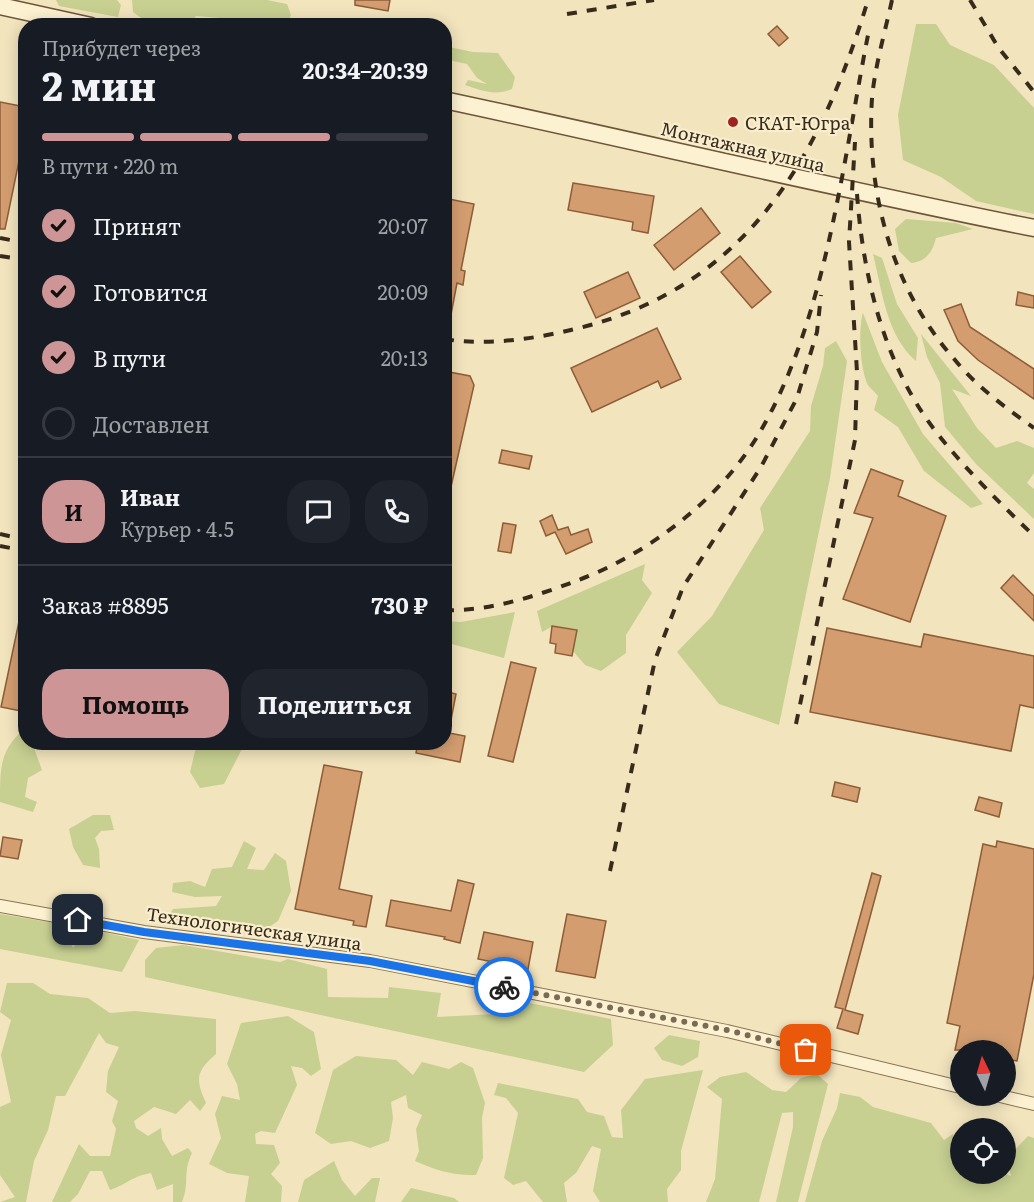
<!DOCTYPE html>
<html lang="ru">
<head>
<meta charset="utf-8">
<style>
	body { margin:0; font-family:Literata,serif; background:#20242c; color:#f1f3f6; height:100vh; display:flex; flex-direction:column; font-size:22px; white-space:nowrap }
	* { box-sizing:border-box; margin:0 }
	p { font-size:20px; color:#9ea1a6 }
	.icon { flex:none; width:33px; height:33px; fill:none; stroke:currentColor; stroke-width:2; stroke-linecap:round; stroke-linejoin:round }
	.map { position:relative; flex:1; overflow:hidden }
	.sheet { position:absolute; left:18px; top:18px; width:434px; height:732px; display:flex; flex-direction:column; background:#171b24; border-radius:24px; box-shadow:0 3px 15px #0003 }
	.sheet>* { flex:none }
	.needle { width:39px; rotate:355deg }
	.controls { position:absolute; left:950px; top:1040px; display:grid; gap:12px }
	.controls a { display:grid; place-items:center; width:66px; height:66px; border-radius:50%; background:#171b24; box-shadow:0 3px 15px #0003; font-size:30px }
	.pin { position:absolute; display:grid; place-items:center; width:51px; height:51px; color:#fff; margin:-26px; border-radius:12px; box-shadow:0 3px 9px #0006 }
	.courier { position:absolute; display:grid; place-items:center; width:60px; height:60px; margin:-30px; border:4px solid #1a73e8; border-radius:50%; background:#fff; color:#222; box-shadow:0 2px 8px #0007 }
	.head em { font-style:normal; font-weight:700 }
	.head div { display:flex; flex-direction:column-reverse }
	.head { display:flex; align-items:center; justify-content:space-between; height:102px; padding:0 24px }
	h1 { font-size:39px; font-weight:700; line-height:45px }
	.bar { display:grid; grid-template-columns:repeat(4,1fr); gap:9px 6px; align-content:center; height:72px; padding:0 24px }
	.bar i { height:8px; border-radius:4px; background:#363941 }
	.bar .selected { background:#cd9595 }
	.bar p { grid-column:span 4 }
	.line { display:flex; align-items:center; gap:15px; padding:0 24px; border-top:2px solid #363941 }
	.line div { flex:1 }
	.round { display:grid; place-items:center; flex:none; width:63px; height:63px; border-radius:24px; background:#20242c }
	ol { padding:0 24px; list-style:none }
	li { display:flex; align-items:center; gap:18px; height:66px }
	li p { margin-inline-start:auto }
	li .icon { padding:6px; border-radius:50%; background:#cd9595; color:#111; stroke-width:4 }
	li:last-child { color:#9ea1a6 }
	li i { width:33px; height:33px; border:3px solid #363941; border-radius:50% }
	.primary-button { display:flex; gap:12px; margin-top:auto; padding:12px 24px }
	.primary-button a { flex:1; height:69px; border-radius:24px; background:#cd9595; color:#111; font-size:24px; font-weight:700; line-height:69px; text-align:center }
	.primary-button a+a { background:#20242c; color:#f1f3f6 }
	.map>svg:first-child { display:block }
</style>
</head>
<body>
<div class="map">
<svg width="1034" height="1202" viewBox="0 0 1034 1202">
	<rect width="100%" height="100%" fill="#f2e4bd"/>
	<!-- green -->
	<g fill="#c7d091">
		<path d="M 56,0 L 117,0 L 121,5 L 118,17 L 59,6 Z"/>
		<path d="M 132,0 L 267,0 L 287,4 L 291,15 L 288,22 L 301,25 L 277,25 L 267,22 L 196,16 L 190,25 C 170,26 149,26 133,12 Z"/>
		<path d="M 916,24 L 936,24 L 950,45 L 994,65 L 1034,108 L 1034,214 L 976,201 L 941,177 L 903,160 L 898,115 Z"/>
		<path d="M 444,46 L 473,52 L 498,53 L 515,77 L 512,89 C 496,96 482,91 465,85 L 468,80 L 487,84 L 477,78 L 467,64 L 444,59 Z"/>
		<path d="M 906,219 L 956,223 L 973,229 L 936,238 C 933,251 926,262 911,263 L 899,251 L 895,229 Z"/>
		<path d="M 873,254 L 882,258 L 897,304 L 918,338 L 916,361 C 886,335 882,290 873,254 Z"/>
		<path d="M 863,313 L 882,362 L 923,434 L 983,504 L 971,508 L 924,471 L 898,427 L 874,410 L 878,396 C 875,392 870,388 868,385 C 860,370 858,328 863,313 Z"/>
		<path d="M 921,334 L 971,396 L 952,389 L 977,428 L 996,448 L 1017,441 L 1034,448 L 1034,473 L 1027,483 L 1034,489 L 1034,519 L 976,464 L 945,427 L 940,383 L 927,357 Z"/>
		<path d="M 836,341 L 847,361 L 830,478 L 779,725 L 719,704 L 677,652 L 712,616 L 764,530 L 760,508 L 810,431 L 811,406 L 823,366 L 825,348 Z"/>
		<path d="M 645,564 L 642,580 L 652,593 L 626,635 L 626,653 L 601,671 L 585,665 L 573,651 L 576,630 L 553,626 L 542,632 L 537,611 Z"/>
		<path d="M 515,612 L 504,658 L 444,642 L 444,621 L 461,622 Z"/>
		<path d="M 22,731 L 25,732 L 26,742 L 35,743 L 35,751 L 42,770 L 28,778 L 25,797 L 37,802 L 33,812 L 0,802 C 0,768 0,751 22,731 Z"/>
		<path d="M 197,743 L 245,743 L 224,784 L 200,788 L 190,772 Z"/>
		<path d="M 93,815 L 110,815 L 114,830 L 101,831 L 95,838 L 99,849 L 100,868 L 83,865 L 73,847 L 69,829 Z"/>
		<path d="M 244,841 L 256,848 L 247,869 L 264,870 L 275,853 L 286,861 L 291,891 L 278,921 L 257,935 L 191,927 L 169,916 L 173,909 L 216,906 L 222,896 L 195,897 L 172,892 L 173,883 L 190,881 L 205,887 L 212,869 L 232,867 Z"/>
		<path d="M 0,914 L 61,924 L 73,948 L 89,929 L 139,940 L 122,972 L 0,949 Z"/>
		<path d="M 183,945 L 280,962 L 288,959 L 327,969 L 328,997 L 388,998 L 389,987 L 441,993 L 437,1017 L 495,1014 L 504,998 L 611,1019 L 613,1045 L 584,1072 L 145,977 L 145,960 L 156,948 Z"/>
		<path d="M 7,983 L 33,983 L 50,994 L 88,998 L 110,1013 L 135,1011 L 216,1019 L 216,1054 C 196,1071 195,1079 206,1103 L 200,1111 L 190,1100 L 176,1114 L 154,1107 L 134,1121 L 136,1128 L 148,1136 L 161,1128 L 162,1139 L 172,1156 L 188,1148 L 192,1153 C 182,1174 190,1183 182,1202 L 173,1202 L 173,1184 L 157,1190 L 151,1173 C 132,1176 126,1185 110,1190 L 102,1171 L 90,1171 L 78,1194 L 70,1202 L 52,1202 L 79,1144 L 90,1156 L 110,1156 L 116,1129 L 112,1121 L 118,1101 L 106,1092 L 108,1071 L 119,1047 L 106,1043 L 99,1033 L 65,1096 L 56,1096 L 48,1130 L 34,1161 L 26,1202 L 0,1202 L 15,1197 L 0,1175 L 0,1107 L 11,1102 L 1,1055 L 11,1020 L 0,1012 Z"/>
		<path d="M 288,1016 L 314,1032 L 321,1069 L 311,1076 L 302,1068 L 291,1066 L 297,1085 L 275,1133 L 261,1131 L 255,1134 L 256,1144 L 274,1145 L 280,1163 L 271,1174 L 282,1186 L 281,1202 L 245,1202 L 249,1176 L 227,1173 L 209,1164 L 221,1138 L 215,1114 L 222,1096 L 240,1100 L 237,1084 L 227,1064 L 241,1023 Z"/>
		<path d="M 669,1035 L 700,1041 L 698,1057 L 682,1066 L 662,1060 L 654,1048 Z"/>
		<path d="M 356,1056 L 396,1060 L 413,1075 L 422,1062 L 449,1069 L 461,1062 L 473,1068 L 485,1103 L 482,1118 L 483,1158 L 476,1175 C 453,1176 436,1170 415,1161 L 419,1151 L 416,1129 L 422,1115 L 408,1108 L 406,1095 L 391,1102 L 393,1118 L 389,1141 L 370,1148 L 351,1141 L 331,1144 L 315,1133 L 333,1070 Z"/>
		<path d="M 703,1070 L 681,1151 L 681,1170 L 667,1189 L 668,1202 L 600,1202 L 593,1191 L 601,1149 L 592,1146 L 576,1173 L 564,1183 L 567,1202 L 543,1202 L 526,1181 L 513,1185 L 504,1178 L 518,1113 L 506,1098 L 494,1095 L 498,1083 L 578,1099 L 587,1112 L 604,1116 L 612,1137 L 623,1138 L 621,1110 L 645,1079 Z"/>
		<path d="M 746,1072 L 772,1090 L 786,1092 L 801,1078 L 817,1074 L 828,1084 L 798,1202 L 776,1202 L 793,1127 L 793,1112 L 782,1113 L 759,1202 L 706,1202 L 715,1179 L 722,1099 L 707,1087 L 720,1077 Z"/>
		<path d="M 840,1093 L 860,1097 L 873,1107 L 931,1123 L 944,1140 L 953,1134 L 960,1142 L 960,1173 L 1002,1173 L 1011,1176 L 1007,1158 L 1028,1136 L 1034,1138 L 1034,1202 L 805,1202 L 822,1141 L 837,1108 Z"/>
		<path d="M 334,1161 L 342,1180 L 355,1196 L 372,1178 L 380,1178 L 375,1202 L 298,1202 L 304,1180 Z"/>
		<path d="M 411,1188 L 454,1198 L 459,1202 L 401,1202 Z"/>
	</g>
	<!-- building -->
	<g fill="#d39d70" stroke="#8d5d38" stroke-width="1.5">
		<path d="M 355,0 L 390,0 L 388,11 L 355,5 Z"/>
		<path d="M 777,26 L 788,38 L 779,46 L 768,34 Z"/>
		<path d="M 0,102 L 26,107 L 26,127 L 5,229 L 0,229 Z"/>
		<path d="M 573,183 L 654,196 L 648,233 L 632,230 L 633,222 L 568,210 Z"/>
		<path d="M 444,198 L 474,204 L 461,270 L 465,271 L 463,285 L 457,283 L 449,325 L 444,325 Z"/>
		<path d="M 701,208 L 720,233 L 674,270 L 654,245 Z"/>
		<path d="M 740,256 L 771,292 L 752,308 L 721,272 Z"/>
		<path d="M 628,272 L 640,298 L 596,318 L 584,292 Z"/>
		<path d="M 1018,292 L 1034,296 L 1034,308 L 1016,305 Z"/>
		<path d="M 961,304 L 970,327 L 1034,369 L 1034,399 L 978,360 L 958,341 L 944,310 Z"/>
		<path d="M 657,328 L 681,379 L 661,388 L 658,381 L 592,412 L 571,368 Z"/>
		<path d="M 444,371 L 470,376 L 474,385 L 448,500 L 444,499 Z"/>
		<path d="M 502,450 L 532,456 L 529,469 L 499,463 Z"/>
		<path d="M 871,469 L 903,481 L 898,496 L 946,516 L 910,622 L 843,599 L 873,518 L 854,513 Z"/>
		<path d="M 552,515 L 558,530 L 568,527 L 571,535 L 588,529 L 592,542 L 566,554 L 555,532 L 546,536 L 540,521 Z"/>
		<path d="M 503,523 L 516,525 L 511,553 L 498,551 Z"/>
		<path d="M 1013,575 L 1034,596 L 1034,621 L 1001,588 Z"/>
		<path d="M 21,612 L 26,613 L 26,712 L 1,707 Z"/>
		<path d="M 552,626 L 577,630 L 572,656 L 555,653 L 556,644 L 550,643 Z"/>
		<path d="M 827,628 L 921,647 L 924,634 L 1034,656 L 1034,708 L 1020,705 L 1011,751 L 810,712 Z"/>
		<path d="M 511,662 L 536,668 L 513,762 L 488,756 Z"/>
		<path d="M 444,691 L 456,694 L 449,730 L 444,729 Z"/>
		<path d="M 444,732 L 465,736 L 460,762 L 416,753 L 418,742 L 444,742 Z"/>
		<path d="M 324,765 L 362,772 L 339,889 L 372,896 L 366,927 L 353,925 L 354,921 L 295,909 Z"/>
		<path d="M 835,782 L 860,788 L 857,802 L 832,796 Z"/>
		<path d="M 979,797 L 1002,803 L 999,817 L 975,810 Z"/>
		<path d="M 3,837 L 22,840 L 18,859 L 0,856 Z"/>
		<path d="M 997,841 L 1034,849 L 1034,974 L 1017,1061 L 1005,1059 L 1005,1050 L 955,1050 L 960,1026 L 947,1023 L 983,844 L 996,847 Z"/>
		<path d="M 872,873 L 881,876 L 845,1010 L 863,1015 L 858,1034 L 837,1028 L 843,1009 L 835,1007 Z"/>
		<path d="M 458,880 L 474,884 L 460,943 L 444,939 L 445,937 L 386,926 L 391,900 L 451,911 Z"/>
		<path d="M 567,914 L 606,921 L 595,978 L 556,971 Z"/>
		<path d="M 484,932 L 533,942 L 528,969 L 478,959 Z"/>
	</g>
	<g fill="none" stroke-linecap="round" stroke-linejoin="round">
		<defs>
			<g id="street">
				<path d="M 0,906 L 144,932 L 370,961 L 727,1031 L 960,1087"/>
				<path d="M 996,1095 L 1034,1104"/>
			</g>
			<g id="secondary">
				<path d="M 0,6 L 91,26"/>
				<path d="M 444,100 C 641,142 837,189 1034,228"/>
			</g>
		</defs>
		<!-- street casing -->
		<use href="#street" stroke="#8b7455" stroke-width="14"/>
		<!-- secondary casing -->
		<use href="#secondary" stroke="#6d5538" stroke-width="19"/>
		<!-- street -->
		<use href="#street" stroke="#fcf1d1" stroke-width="12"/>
		<!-- secondary -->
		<use href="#secondary" stroke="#fcf1d1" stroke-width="16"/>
		<!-- rail -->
		<g stroke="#392b1b" stroke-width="4" stroke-dasharray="10 10" stroke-linecap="butt">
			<path d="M 892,0 C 885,32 875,66 872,98 C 866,192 892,289 955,360 C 977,387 1006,408 1034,428"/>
			<path d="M 970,0 L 998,47 L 1034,92"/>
			<path d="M 567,14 L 654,0"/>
			<path d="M 857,194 C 863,276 884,366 937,433 C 966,470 1000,503 1034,536"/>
			<path d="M 0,238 L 26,243"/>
			<path d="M 0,256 L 26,260"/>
			<path d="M 444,339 C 486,346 534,339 575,329 C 747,288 820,158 868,0"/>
			<path d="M 0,534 L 26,540"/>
			<path d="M 0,546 L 26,551"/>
			<path d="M 444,610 C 488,612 536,596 576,581 C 647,555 721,499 760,432 C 826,319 843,162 868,35"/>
			<path d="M 796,724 L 855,440 L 857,372 L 849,242 L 855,142"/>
			<path d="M 610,871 L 655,660 L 683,587 L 761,467 L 797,398 L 817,332 L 821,295"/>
		</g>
	</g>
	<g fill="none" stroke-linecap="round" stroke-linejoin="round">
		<!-- done -->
		<path stroke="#7a6c54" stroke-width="6" stroke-dasharray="0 10.8" d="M 504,987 L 727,1030 L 806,1050"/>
		<!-- route -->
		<path stroke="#1a73e8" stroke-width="8" d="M 78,920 L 144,932 L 370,961 L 504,987"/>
	</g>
	<!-- markers -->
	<circle fill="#a0231f" stroke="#f8eece" stroke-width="2" cx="733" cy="122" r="6"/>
	<g text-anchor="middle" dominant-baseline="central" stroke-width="4.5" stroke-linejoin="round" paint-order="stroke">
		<!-- poi labels -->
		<g font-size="18" fill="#392b1b" stroke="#f8eece" text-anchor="start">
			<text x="745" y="122">СКАТ-Югра</text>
		</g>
		<!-- street labels -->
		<g font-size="18" fill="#392b1b" stroke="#f8eece">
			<text transform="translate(743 146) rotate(13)">Монтажная улица</text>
			<text transform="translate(254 928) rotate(8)">Технологическая улица</text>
		</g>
	</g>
</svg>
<div class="controls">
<a><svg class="needle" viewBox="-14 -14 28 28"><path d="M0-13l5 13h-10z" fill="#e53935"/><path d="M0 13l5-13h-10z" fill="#9ea1a6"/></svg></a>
<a><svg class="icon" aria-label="locate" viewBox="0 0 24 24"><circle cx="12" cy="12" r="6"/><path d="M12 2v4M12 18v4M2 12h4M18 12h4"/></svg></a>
</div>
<div class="pin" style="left:806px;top:1050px;background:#ea580c"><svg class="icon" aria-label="bag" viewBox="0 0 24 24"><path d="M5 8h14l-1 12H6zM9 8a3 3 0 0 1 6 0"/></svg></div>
<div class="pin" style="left:78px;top:920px;background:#1f2937"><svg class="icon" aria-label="home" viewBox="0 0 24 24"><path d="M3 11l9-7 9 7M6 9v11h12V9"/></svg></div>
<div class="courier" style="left:504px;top:987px"><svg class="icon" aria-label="bike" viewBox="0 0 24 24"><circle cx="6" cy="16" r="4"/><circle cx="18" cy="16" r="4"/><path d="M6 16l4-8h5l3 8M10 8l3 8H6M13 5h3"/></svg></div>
<section class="sheet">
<div class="head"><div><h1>2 мин</h1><p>Прибудет через</p></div><em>20:34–20:39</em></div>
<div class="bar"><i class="selected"></i><i class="selected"></i><i class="selected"></i><i></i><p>В пути · 220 m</p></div>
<ol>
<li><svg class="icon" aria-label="check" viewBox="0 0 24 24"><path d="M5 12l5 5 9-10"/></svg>Принят<p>20:07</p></li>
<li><svg class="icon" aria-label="check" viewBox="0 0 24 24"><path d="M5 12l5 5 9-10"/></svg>Готовится<p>20:09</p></li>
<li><svg class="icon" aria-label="check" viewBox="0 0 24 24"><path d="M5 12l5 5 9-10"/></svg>В пути<p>20:13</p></li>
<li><i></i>Доставлен</li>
</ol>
<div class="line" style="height:108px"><b class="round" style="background:#cd9595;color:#111">И</b><div><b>Иван</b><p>Курьер · 4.5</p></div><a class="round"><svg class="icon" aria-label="chat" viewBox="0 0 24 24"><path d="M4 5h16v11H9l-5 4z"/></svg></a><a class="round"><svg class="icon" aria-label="phone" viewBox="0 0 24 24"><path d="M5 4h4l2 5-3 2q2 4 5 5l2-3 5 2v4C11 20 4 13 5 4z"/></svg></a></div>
<div class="line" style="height:78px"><div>Заказ #8895</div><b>730 ₽</b></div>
<div class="primary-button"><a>Помощь</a><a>Поделиться</a></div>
</section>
</div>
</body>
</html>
